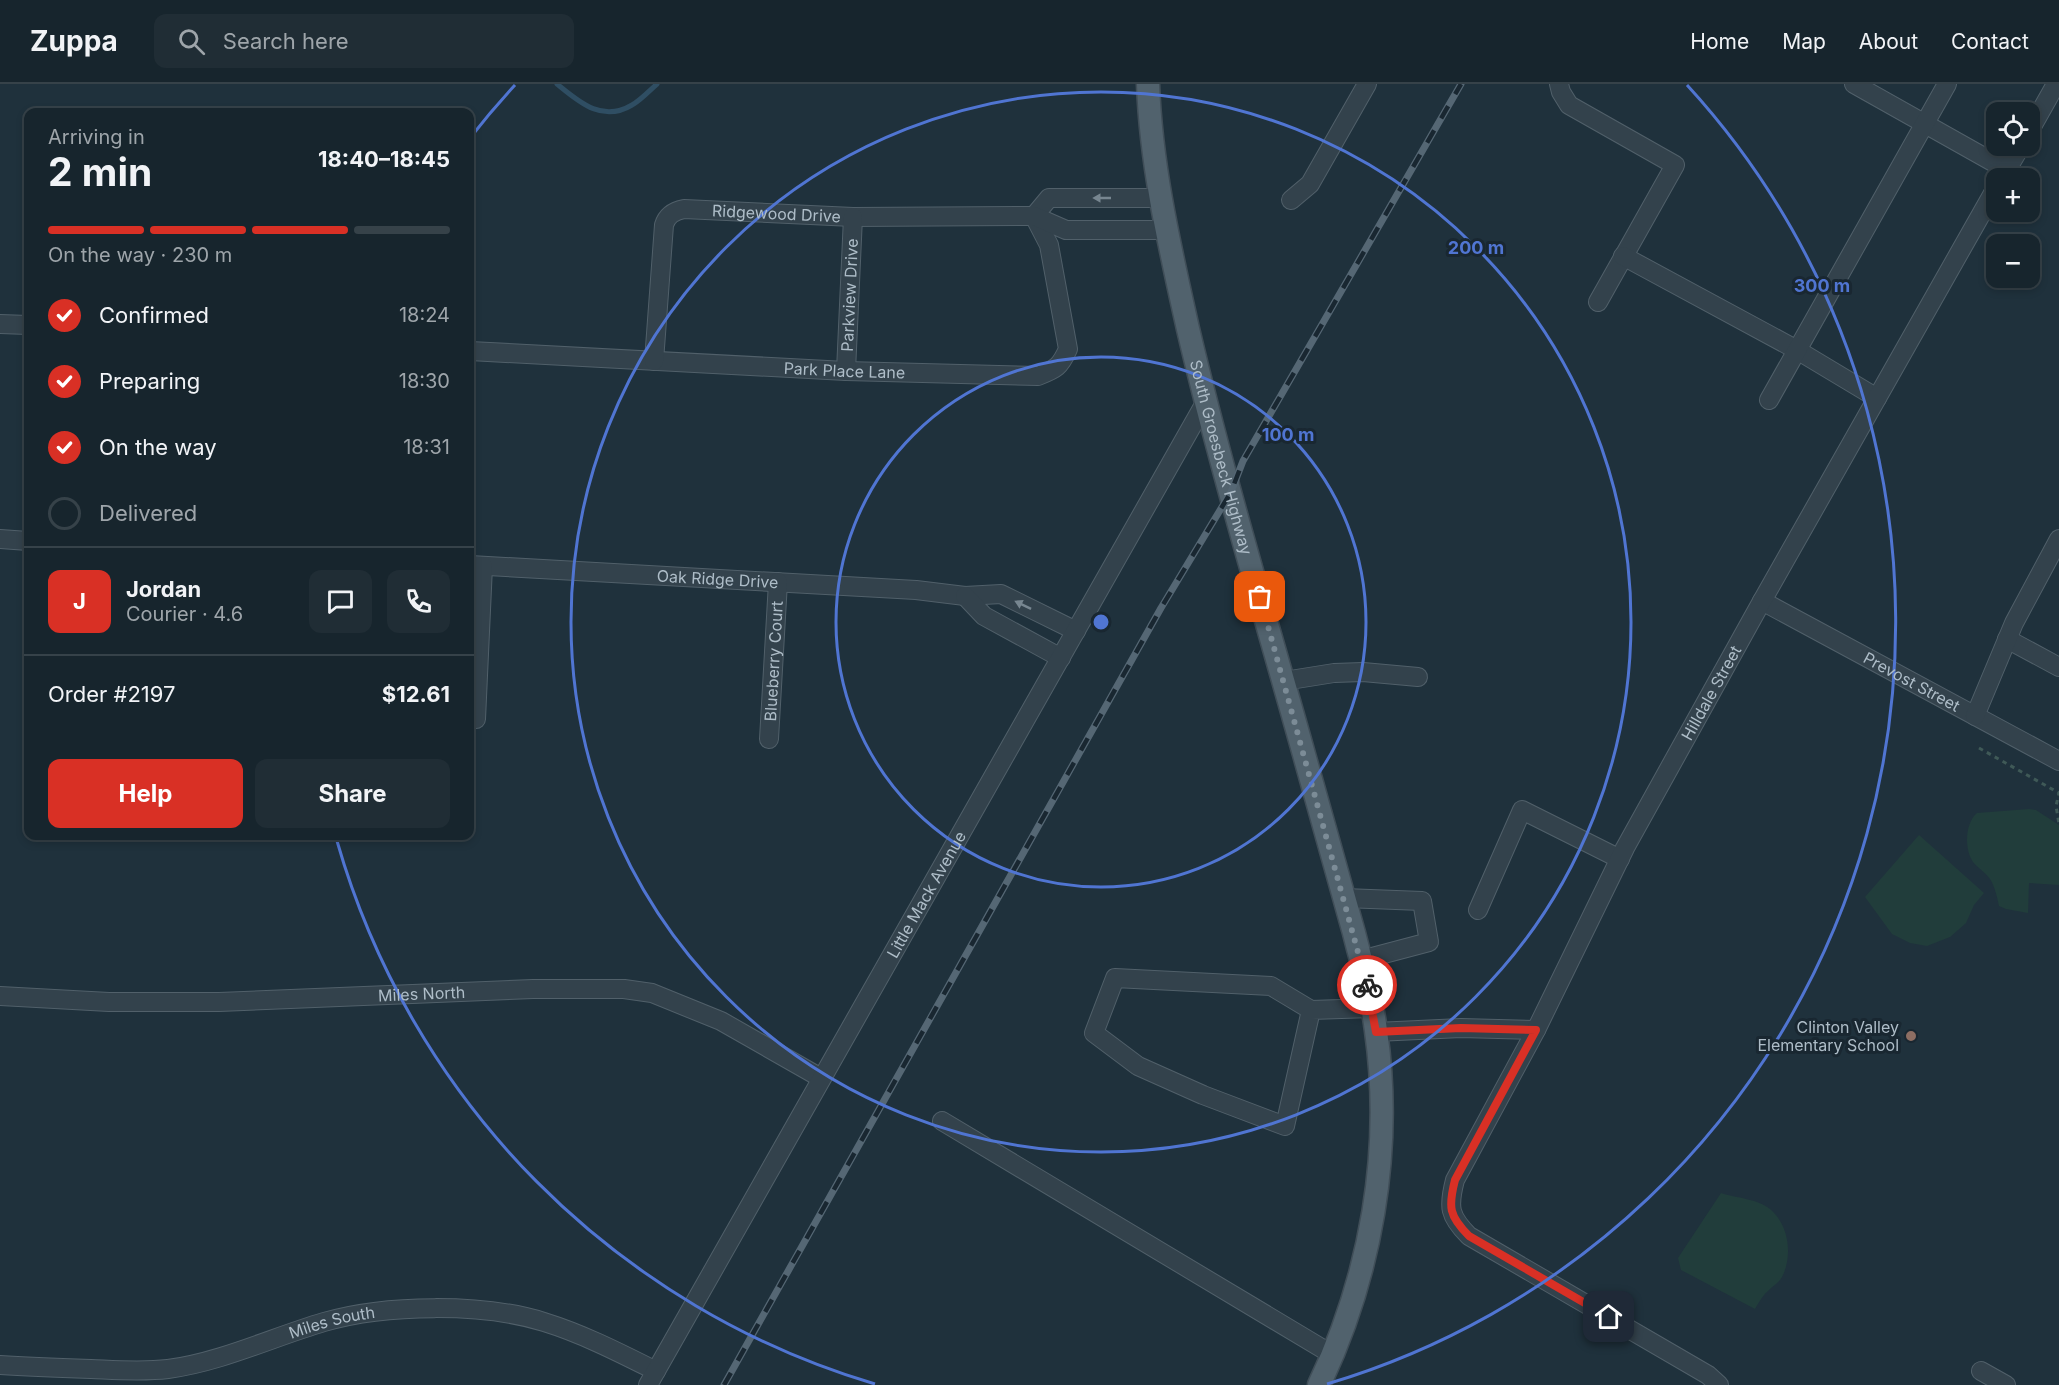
<!DOCTYPE html>
<html lang="en">
<head>
<meta charset="utf-8">
<style>
	body { margin:0; font-family:Inter,sans-serif; background:#202d35; color:#f1f3f6; height:100vh; display:flex; flex-direction:column; font-size:22px; white-space:nowrap }
	* { box-sizing:border-box; margin:0 }
	p { font-size:20px; color:#9ea5aa }
	.icon { flex:none; width:33px; height:33px; fill:none; stroke:currentColor; stroke-width:2; stroke-linecap:round; stroke-linejoin:round }
	.map { position:relative; flex:1; overflow:hidden }
	.drawer { position:absolute; left:24px; top:24px; width:450px; height:732px; display:flex; flex-direction:column; background:#17252d; border-radius:12px; box-shadow:0 3px 9px #0003,0 0 0 2px #364249 }
	.drawer>* { flex:none }
	.fabs { position:absolute; left:1986px; top:18px; display:grid; gap:12px }
	.fabs a { display:grid; place-items:center; width:54px; height:54px; border-radius:12px; background:#17252d; box-shadow:0 3px 9px #0003,0 0 0 2px #364249; font-size:30px }
	.pin { position:absolute; display:grid; place-items:center; width:51px; height:51px; color:#fff; margin:-26px; border-radius:12px; box-shadow:0 3px 9px #0006 }
	.courier { position:absolute; display:grid; place-items:center; width:60px; height:60px; margin:-30px; border:4px solid #d93025; border-radius:50%; background:#fff; color:#222; box-shadow:0 2px 8px #0007 }
	.headline em { font-style:normal; font-weight:700 }
	.headline div { display:flex; flex-direction:column-reverse }
	.headline { display:flex; align-items:center; justify-content:space-between; height:102px; padding:0 24px }
	h1 { font-size:39px; font-weight:700; line-height:45px }
	.bar { display:grid; grid-template-columns:repeat(4,1fr); gap:9px 6px; align-content:center; height:72px; padding:0 24px }
	.bar i { height:8px; border-radius:4px; background:#364249 }
	.bar .current { background:#d93025 }
	.bar p { grid-column:span 4 }
	.line { display:flex; align-items:center; gap:15px; padding:0 24px; border-top:2px solid #364249 }
	.line div { flex:1 }
	.round { display:grid; place-items:center; flex:none; width:63px; height:63px; border-radius:12px; background:#202d35 }
	ol { padding:0 24px; list-style:none }
	li { display:flex; align-items:center; gap:18px; height:66px }
	li p { margin-inline-start:auto }
	li .icon { padding:6px; border-radius:50%; background:#d93025; color:#fff; stroke-width:4 }
	li:last-child { color:#9ea5aa }
	li i { width:33px; height:33px; border:3px solid #364249; border-radius:50% }
	.button { display:flex; gap:12px; margin-top:auto; padding:12px 24px }
	.button a { flex:1; height:69px; border-radius:12px; background:#d93025; color:#fff; font-size:24px; font-weight:700; line-height:69px; text-align:center }
	.button a+a { background:#202d35; color:#f1f3f6 }
	header { display:flex; align-items:center; gap:36px; box-sizing:border-box; height:84px; padding:0 30px; background:#17252d; border-bottom:2px solid #364249 }
	header strong { font-size:28px }
	nav { display:flex; gap:33px; margin-inline-start:auto; font-size:21px }
	.search { width:420px; height:54px; background:#202d35; display:flex; align-items:center; gap:15px; box-sizing:border-box; padding:0 21px; border-radius:12px; color:#9ea5aa; font-size:22px }
	.map>svg:first-child { display:block }
</style>
</head>
<body>
<header>
<strong>Zuppa</strong>
<div class="search"><svg class="icon" aria-label="search" viewBox="0 0 24 24"><circle cx="10" cy="10" r="6"/><path d="M15 15l6 6"/></svg>Search here</div>
<nav><a>Home</a><a>Map</a><a>About</a><a>Contact</a></nav>
</header>
<div class="map">
<svg width="2059" height="1301" viewBox="0 0 2059 1301">
	<rect width="100%" height="100%" fill="#1f313c"/>
	<!-- green -->
	<g fill="#213d3b">
		<path d="M 2029,725 L 2036,726 L 2059,741 L 2059,801 L 2029,799 L 2028,829 L 2006,825 L 1999,822 C 1997,813 1995,803 1990,795 C 1985,788 1978,784 1973,778 C 1964,765 1965,739 1977,729 Z"/>
		<path d="M 1919,751 L 1984,809 L 1974,821 L 1966,839 L 1950,853 L 1927,862 L 1910,859 L 1892,850 L 1865,813 Z"/>
		<path d="M 1721,1109 C 1736,1114 1758,1115 1770,1125 C 1789,1141 1793,1172 1782,1193 C 1779,1199 1773,1202 1769,1206 C 1763,1211 1759,1218 1755,1225 L 1681,1186 L 1678,1174 Z"/>
	</g>
	<g fill="none" stroke-linecap="round" stroke-linejoin="round">
		<!-- stream -->
		<path stroke="#2f4e63" stroke-width="5" d="M 557,0 C 579,18 602,39 632,21 C 641,16 649,7 657,0"/>
		<defs>
			<g id="minor">
				<path d="M 1559,0 L 1561,8 L 1569,21 L 1675,81 L 1598,218"/>
				<path d="M 1854,0 L 2007,86"/>
				<path d="M 2030,46 L 2056,0"/>
				<path d="M 2002,94 L 2021,62"/>
				<path d="M 1291,116 L 1310,100 L 1367,0"/>
				<path d="M 1034,132 L 1049,114 L 1160,114"/>
				<path d="M 1623,172 L 1797,266 L 1877,314"/>
				<path d="M 0,240 L 28,241"/>
				<path id="s1" d="M 470,267 L 846,287 L 1038,292 C 1056,285 1060,283 1068,265 L 1049,161 L 1034,132"/>
				<path id="s2" d="M 654,277 L 664,141 C 667,131 674,127 684,125 L 853,133 L 1034,132 L 1066,146 L 1165,146"/>
				<path id="s3" d="M 846,287 L 853,133"/>
				<path d="M 1769,316 L 1947,0"/>
				<path d="M 0,455 L 28,457"/>
				<path id="s4" d="M 470,481 L 916,506 L 965,512 L 1001,510 L 1076,547"/>
				<path d="M 965,512 L 984,532 L 1061,574"/>
				<path id="s5" d="M 1762,517 L 2059,677"/>
				<path d="M 2007,555 L 2059,583"/>
				<path d="M 1284,597 L 1334,589 L 1363,588 L 1418,593"/>
				<path d="M 1975,632 L 2014,539 L 2059,455"/>
				<path d="M 476,635 L 483,482"/>
				<path id="s6" d="M 769,655 L 778,498"/>
				<path d="M 1344,814 L 1422,817 L 1429,858 L 1361,876"/>
				<path d="M 1478,826 L 1522,726 L 1620,775"/>
				<path id="s7" d="M 0,912 L 109,918 L 219,918 L 533,905 L 624,905 L 652,909 L 721,937 L 821,994"/>
				<path d="M 1311,926 L 1271,902 L 1115,894 L 1094,949 L 1138,982 L 1203,1011 L 1285,1042 L 1311,926 L 1372,924"/>
				<path d="M 1376,948 L 1461,944 L 1536,946"/>
				<path d="M 942,1037 L 1333,1271"/>
				<path id="s8" d="M 0,1281 C 30,1283 60,1284 91,1285 C 116,1286 142,1288 168,1285 C 221,1278 273,1253 324,1238 C 385,1220 484,1219 544,1238 C 583,1250 620,1269 656,1287"/>
				<path d="M 1981,1287 L 2006,1301"/>
				<path id="s9" d="M 648,1301 L 1205,319"/>
				<path id="s10" d="M 1719,1301 L 1708,1291 L 1469,1152 C 1449,1132 1448,1123 1455,1096 L 1536,946 L 1625,764 L 1762,517 L 1996,104"/>
			</g>
			<g id="major">
				<path id="s11" d="M 1148,0 C 1151,83 1170,164 1188,245 C 1222,389 1265,531 1305,674 C 1321,732 1338,790 1354,849 C 1362,881 1372,914 1376,947 C 1393,1067 1371,1192 1319,1301"/>
			</g>
		</defs>
		<!-- minor casing -->
		<use href="#minor" stroke="#51606a" stroke-width="20"/>
		<!-- major casing -->
		<use href="#major" stroke="#404e58" stroke-width="25"/>
		<!-- path -->
		<path stroke="#3f5957" stroke-width="3" stroke-dasharray="4.5 4.5" stroke-linecap="butt" d="M 1979,664 L 2059,709 L 2056,722 L 2059,740"/>
		<!-- minor -->
		<use href="#minor" stroke="#33424c" stroke-width="18"/>
		<!-- major -->
		<use href="#major" stroke="#51626d" stroke-width="22"/>
		<defs>
			<path id="rail" d="M 724,1301 L 1161,524 L 1231,408 L 1243,377 L 1461,0"/>
		</defs>
		<!-- rail casing -->
		<use href="#rail" stroke="#556774" stroke-width="7"/>
		<!-- rail -->
		<use href="#rail" stroke="#192731" stroke-width="4.5" stroke-dasharray="14" stroke-linecap="butt"/>
	</g>
	<!-- one-way arrows -->
	<defs><path id="oneway-solid" d="M-6-.8H1V-3.2L6.5 0L1 3.2V.8H-6Z" transform="scale(1.5)"/></defs>
	<g fill="#778690">
		<use href="#oneway-solid" transform="translate(1102 114) rotate(180)"/>
		<use href="#oneway-solid" transform="translate(1023 521) rotate(-154)"/>
	</g>
	<g fill="none" stroke-linecap="round" stroke-linejoin="round">
		<!-- done -->
		<path stroke="#7c8c97" stroke-width="6" stroke-dasharray="0 10.8" d="M 1260,513 L 1367,901"/>
		<!-- route -->
		<path stroke="#d93025" stroke-width="8" d="M 1367,901 L 1376,948 L 1461,944 L 1536,946 L 1455,1096 C 1448,1123 1449,1132 1469,1152 L 1609,1233"/>
	</g>
	<!-- distance rings -->
	<g fill="none" stroke="#5075d2" stroke-width="3">
		<circle cx="1101" cy="538" r="265"/>
		<circle cx="1101" cy="538" r="530"/>
		<path d="M875 1300A795 795 0 0 1 337 757M470 54A795 795 0 0 1 515 1M1687 1A795 795 0 0 1 1327 1300"/>
	</g>
	<!-- markers -->
	<circle fill="#8d6e63" stroke="#192731" stroke-width="2" cx="1911" cy="952" r="6"/>
	<g text-anchor="middle" dominant-baseline="central" stroke-width="6" stroke-linejoin="round" paint-order="stroke">
		<!-- street labels -->
		<g font-size="16" fill="#aebdc8" stroke="#192731">
			<text stroke="none"><textPath href="#s2" startOffset="256">Ridgewood Drive</textPath></text>
			<text stroke="none"><textPath href="#s3" startOffset="76">Parkview Drive</textPath></text>
			<text stroke="none"><textPath href="#s1" startOffset="375">Park Place Lane</textPath></text>
			<text stroke="none"><textPath href="#s11" startOffset="381">South Groesbeck Highway</textPath></text>
			<text stroke="none"><textPath href="#s4" startOffset="248">Oak Ridge Drive</textPath></text>
			<text stroke="none"><textPath href="#s6" startOffset="78">Blueberry Court</textPath></text>
			<text stroke="none"><textPath href="#s5" startOffset="170">Prevost Street</textPath></text>
			<text stroke="none"><textPath href="#s10" startOffset="904">Hilldale Street</textPath></text>
			<text stroke="none"><textPath href="#s9" startOffset="564">Little Mack Avenue</textPath></text>
			<text stroke="none"><textPath href="#s7" startOffset="422">Miles North</textPath></text>
			<text stroke="none"><textPath href="#s8" startOffset="339">Miles South</textPath></text>
		</g>
		<!-- poi labels -->
		<g font-size="16" fill="#aebdc8" stroke="#192731" text-anchor="end">
			<text x="1899" y="943">Clinton Valley<tspan x="1899" dy="18">Elementary School</tspan></text>
		</g>
	</g>
	<circle cx="1101" cy="538" r="9" fill="#5075d2" stroke="#192731" stroke-width="3"/>
	<g font-size="18" text-anchor="middle" font-weight="bold" fill="#5075d2" stroke="#192731" stroke-width="6" stroke-linejoin="round" paint-order="stroke">
		<text x="1476" y="170">200 m</text>
		<text x="1822" y="208">300 m</text>
		<text x="1288" y="357">100 m</text>
	</g>
</svg>
<div class="fabs">
<a><svg class="icon" aria-label="locate" viewBox="0 0 24 24"><circle cx="12" cy="12" r="6"/><path d="M12 2v4M12 18v4M2 12h4M18 12h4"/></svg></a>
<a>+</a>
<a>−</a>
</div>
<div class="pin" style="left:1260px;top:513px;background:#ea580c"><svg class="icon" aria-label="bag" viewBox="0 0 24 24"><path d="M5 8h14l-1 12H6zM9 8a3 3 0 0 1 6 0"/></svg></div>
<div class="pin" style="left:1609px;top:1233px;background:#1f2937"><svg class="icon" aria-label="home" viewBox="0 0 24 24"><path d="M3 11l9-7 9 7M6 9v11h12V9"/></svg></div>
<div class="courier" style="left:1367px;top:901px"><svg class="icon" aria-label="bike" viewBox="0 0 24 24"><circle cx="6" cy="16" r="4"/><circle cx="18" cy="16" r="4"/><path d="M6 16l4-8h5l3 8M10 8l3 8H6M13 5h3"/></svg></div>
<section class="drawer">
<div class="headline"><div><h1>2 min</h1><p>Arriving in</p></div><em>18:40–18:45</em></div>
<div class="bar"><i class="current"></i><i class="current"></i><i class="current"></i><i></i><p>On the way · 230 m</p></div>
<ol>
<li><svg class="icon" aria-label="check" viewBox="0 0 24 24"><path d="M5 12l5 5 9-10"/></svg>Confirmed<p>18:24</p></li>
<li><svg class="icon" aria-label="check" viewBox="0 0 24 24"><path d="M5 12l5 5 9-10"/></svg>Preparing<p>18:30</p></li>
<li><svg class="icon" aria-label="check" viewBox="0 0 24 24"><path d="M5 12l5 5 9-10"/></svg>On the way<p>18:31</p></li>
<li><i></i>Delivered</li>
</ol>
<div class="line" style="height:108px"><b class="round" style="background:#d93025;color:#fff">J</b><div><b>Jordan</b><p>Courier · 4.6</p></div><a class="round"><svg class="icon" aria-label="chat" viewBox="0 0 24 24"><path d="M4 5h16v11H9l-5 4z"/></svg></a><a class="round"><svg class="icon" aria-label="phone" viewBox="0 0 24 24"><path d="M5 4h4l2 5-3 2q2 4 5 5l2-3 5 2v4C11 20 4 13 5 4z"/></svg></a></div>
<div class="line" style="height:78px"><div>Order #2197</div><b>$12.61</b></div>
<div class="button"><a>Help</a><a>Share</a></div>
</section>
</div>
</body>
</html>
